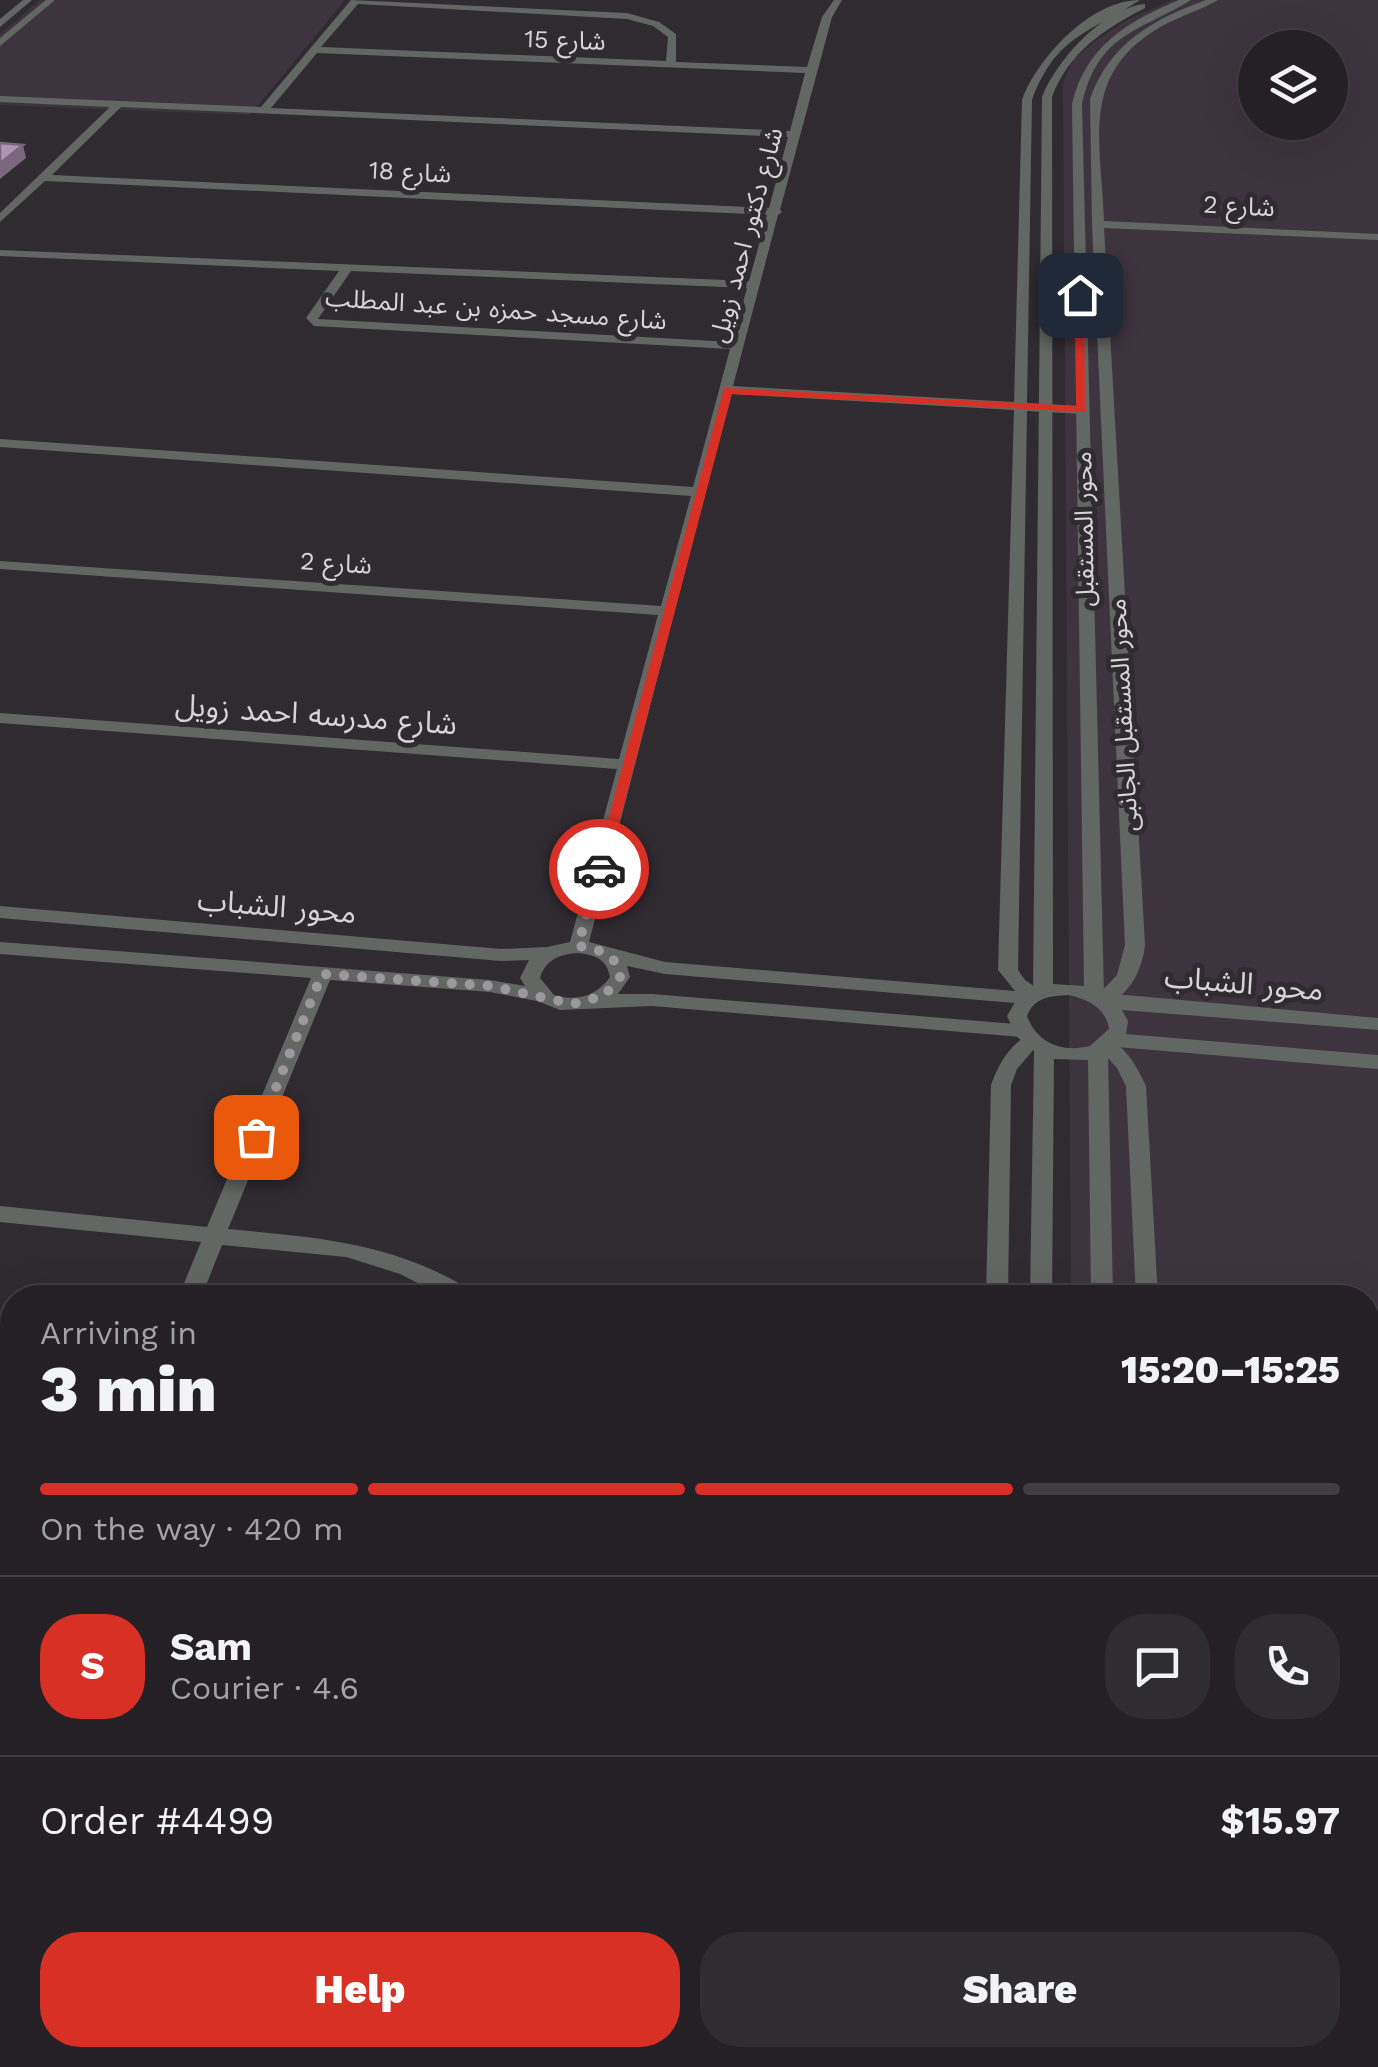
<!DOCTYPE html>
<html lang="en">
<head>
<meta charset="utf-8">
<style>
	body { margin:0; font-family:"Work Sans","Noto Sans Arabic",sans-serif; background:#302d32; color:#f1f3f6; height:100vh; display:flex; flex-direction:column; font-size:38px; white-space:nowrap }
	* { box-sizing:border-box; margin:0 }
	p { font-size:32px; color:#a3a3a7 }
	.icon { flex:none; width:55px; height:55px; fill:none; stroke:currentColor; stroke-width:2; stroke-linecap:round; stroke-linejoin:round }
	.map { position:relative; flex:1; overflow:hidden }
	.panel { position:absolute; left:0px; top:1285px; width:1380px; height:782px; display:flex; flex-direction:column; background:#242025; border-radius:40px 40px 0 0; box-shadow:0 10px 40px #0002,0 0 0 2px #413e42 }
	.panel>* { flex:none }
	.controls { position:absolute; left:1238px; top:30px; display:grid; gap:20px }
	.controls a { display:grid; place-items:center; width:110px; height:110px; border-radius:50%; background:#242025; box-shadow:0 10px 40px #0002,0 0 0 2px #413e42; font-size:50px }
	.pin { position:absolute; display:grid; place-items:center; width:85px; height:85px; color:#fff; margin:-42px; border-radius:20px; box-shadow:0 5px 15px #0006 }
	.courier { position:absolute; display:grid; place-items:center; width:100px; height:100px; margin:-50px; border:8px solid #d93025; border-radius:50%; background:#fff; color:#222; box-shadow:0 2px 12px #0007 }
	.headline em { font-style:normal; font-weight:800 }
	.headline div { display:flex; flex-direction:column-reverse }
	.headline { display:flex; align-items:center; justify-content:space-between; height:170px; padding:0 40px }
	h1 { font-size:65px; font-weight:800; line-height:75px }
	.bar { display:grid; grid-template-columns:repeat(4,1fr); gap:15px 10px; align-content:center; height:120px; padding:0 40px }
	.bar i { height:12px; border-radius:8px; background:#413e42 }
	.bar .current { background:#d93025 }
	.bar p { grid-column:span 4 }
	.line { display:flex; align-items:center; gap:25px; padding:0 40px; border-top:2px solid #413e42 }
	.line div { flex:1 }
	.round { display:grid; place-items:center; flex:none; width:105px; height:105px; border-radius:40px; background:#302d32 }
	.primary-button { display:flex; gap:20px; margin-top:auto; padding:20px 40px }
	.primary-button a { flex:1; height:115px; border-radius:40px; background:#d93025; color:#fff; font-size:40px; font-weight:800; line-height:115px; text-align:center }
	.primary-button a+a { background:#302d32; color:#f1f3f6 }
	.map>svg:first-child { display:block }
</style>
</head>
<body>
<div class="map">
<svg width="1378" height="2067" viewBox="0 0 1378 2067">
	<rect width="100%" height="100%" fill="#302a31"/>
	<!-- built -->
	<g fill="#3e343f" fill-rule="evenodd">
		<path d="M 40,0 L 345,0 L 250,115 L 0,105 L 0,34 Z"/>
		<path d="M 1172,0 L 1378,0 L 1378,2067 L 1219,2067 L 1214,2055 L 1368,2055 L 1368,1298 L 1071,1297 L 1063,82 L 1074,59 L 1098,39 L 1125,21 ZM 1255,48 L 1330,48 L 1330,122 L 1255,122 Z"/>
	</g>
	<g fill="none" stroke-linecap="round" stroke-linejoin="round">
		<!-- minor -->
		<g fill="#636764" fill-rule="evenodd">
			<path d="M 23,0 L 32,0 L 0,27 L 0,19 Z"/>
			<path d="M 46,0 L 55,0 L 0,46 L 0,38 Z"/>
			<path d="M 351,0 L 627,13 L 659,22 L 676,34 L 676,62 L 807,67 L 822,17 L 834,0 L 842,0 L 832,17 L 780,210 L 782,212 L 778,215 L 733,386 L 1014,402 L 1022,100 C 1038,57 1091,0 1140,0 C 1090,33 1056,35 1032,100 L 1027,403 L 1081,406 L 1088,410 L 1081,414 L 1027,411 L 1018,970 L 1025,980 L 1045,994 L 1028,1004 L 665,974 L 627,966 L 630,977 L 618,994 L 652,994 L 1028,1025 L 1031,1030 L 1028,1035 L 1021,1037 L 652,1006 L 560,1010 L 537,1001 L 490,992 L 330,980 L 228,1229 C 320,1238 393,1242 474,1292 L 477,1298 L 447,1298 L 400,1274 L 346,1257 L 222,1245 L 201,1298 L 178,1298 L 201,1242 L 0,1222 L 0,1206 L 207,1227 L 311,978 L 0,954 L 0,942 L 490,980 L 525,986 L 520,978 L 529,960 L 501,961 L 0,918 L 0,906 L 501,949 L 547,947 L 570,942 L 617,769 L 0,723 L 0,713 L 619,759 L 658,615 L 0,569 L 0,561 L 661,606 L 691,496 L 0,447 L 0,439 L 693,487 L 730,349 L 314,326 L 306,318 L 339,271 L 0,256 L 0,250 L 749,281 L 767,215 L 45,181 L 0,222 L 0,213 L 110,107 L 0,102 L 0,96 L 261,107 ZM 358,4 L 627,19 L 653,26 L 668,37 L 666,61 L 321,47 ZM 317,53 L 805,73 L 790,131 L 271,108 ZM 121,107 L 788,137 L 769,208 L 52,175 ZM 351,271 L 747,288 L 732,342 L 318,319 ZM 731,394 L 1014,410 L 998,970 L 1015,991 L 665,962 L 589,942 ZM 578,953 C 595,955 607,959 610,977 C 597,996 576,1002 554,995 L 540,978 C 546,959 560,954 578,953 Z"/>
			<path d="M 1206,0 L 1218,0 C 1201,10 1180,16 1162,26 C 1079,73 1101,140 1104,221 L 1378,234 L 1378,240 L 1104,228 L 1145,945 C 1142,971 1129,997 1103,1006 L 1093,1000 L 1117,975 L 1125,945 L 1092,224 L 1090,99 C 1109,44 1153,19 1206,0 Z"/>
			<path d="M 1031,1034 L 1041,1041 L 1017,1069 L 1011,1085 L 1008,1298 L 986,1298 L 991,1085 C 998,1065 1010,1043 1031,1034 Z"/>
			<path d="M 1107,1039 C 1127,1047 1137,1067 1146,1086 L 1158,1298 L 1136,1298 L 1126,1086 L 1117,1068 L 1097,1046 Z"/>
			<path d="M 12,1459 L 12,1480 L 0,1485 L 0,1464 Z"/>
			<path d="M 0,1948 L 12,1950 L 12,1980 L 0,1978 Z"/>
			<path d="M 391,2055 L 421,2055 L 420,2067 L 388,2067 Z"/>
			<path d="M 1089,2055 L 1120,2055 L 1125,2067 L 1093,2067 Z"/>
			<path d="M 1307,2055 L 1338,2055 L 1344,2067 L 1312,2067 Z"/>
		</g>
		<!-- tertiary -->
		<g fill="#636764" fill-rule="evenodd">
			<path d="M 1179,0 L 1191,0 C 1139,32 1098,33 1082,104 L 1104,993 L 1378,1018 L 1378,1030 L 1122,1010 L 1128,1021 L 1126,1034 L 1378,1055 L 1378,1069 L 1117,1047 L 1108,1053 L 1113,1298 L 1091,1298 L 1088,1060 L 1054,1059 L 1052,1298 L 1030,1298 L 1034,1051 L 1016,1036 L 1007,1016 L 1018,997 L 1033,988 L 1042,97 C 1057,60 1103,8 1145,4 L 1145,8 C 1104,29 1069,52 1052,97 L 1053,984 L 1084,986 L 1072,104 C 1085,47 1128,21 1179,0 ZM 1069,995 C 1089,1000 1106,1008 1109,1029 L 1090,1046 C 1062,1053 1037,1043 1027,1016 C 1034,997 1051,996 1069,995 Z"/>
			<path d="M 1155,2055 L 1186,2055 L 1191,2067 L 1159,2067 Z"/>
			<path d="M 1238,2055 L 1269,2055 L 1274,2067 L 1242,2067 Z"/>
		</g>
	</g>
	<!-- shaded-wall -->
	<path fill="#7b687e" d="M 23,145 L 26,158 L 0,179 L 0,163 Z"/>
	<!-- building -->
	<path fill="#b094b4" stroke="#7b687e" stroke-width="2.5" d="M 0,143 L 23,145 L 0,163 Z"/>
	<!-- route -->
	<path fill="#d93025" d="M 1076,293 L 1084,295 L 1085,412 L 732,394 L 607,869 L 594,872 L 724,388 L 1076,406 Z"/>
	<g fill="none" stroke-linecap="round" stroke-linejoin="round">
		<!-- done -->
		<path stroke="#9d989d" stroke-width="10" stroke-dasharray="0 18" d="M 256,1137 L 322,974 L 490,986 L 573,1004 L 604,996 L 620,977 C 618,954 599,949 578,946 L 599,869"/>
	</g>
	<g text-anchor="middle" dominant-baseline="central" stroke-width="10" stroke-linejoin="round" paint-order="stroke">
		<!-- far-street labels -->
		<g font-size="25" fill="#d7d3d7" stroke="#302a31">
			<text transform="translate(565 40) rotate(2)">شارع 15</text>
			<text transform="translate(410 172) rotate(3)">شارع 18</text>
			<text transform="translate(1239 206) rotate(3)">شارع 2</text>
			<text transform="translate(746 235) rotate(-75)">شارع دكتور احمد زويل</text>
			<text transform="translate(496 309) rotate(4)">شارع مسجد حمزه بن عبد المطلب</text>
			<text transform="translate(1084 529) rotate(-91)">محور المستقبل</text>
			<text transform="translate(336 563) rotate(4)">شارع 2</text>
			<text transform="translate(1123 715) rotate(-93)">محور المستقبل الجانبى</text>
		</g>
		<!-- street labels -->
		<g font-size="30" fill="#d7d3d7" stroke="#302a31">
			<text transform="translate(316 714) rotate(4)">شارع مدرسه احمد زويل</text>
			<text transform="translate(277 906) rotate(5)">محور الشباب</text>
			<text transform="translate(1244 983) rotate(5)">محور الشباب</text>
		</g>
	</g>
</svg>
<div class="controls">
<a><svg class="icon" aria-label="layers" viewBox="0 0 24 24"><path d="M12 4l9 5-9 5-9-5zM3 14l9 5 9-5"/></svg></a>
</div>
<div class="pin" style="left:256px;top:1137px;background:#ea580c"><svg class="icon" aria-label="bag" viewBox="0 0 24 24"><path d="M5 8h14l-1 12H6zM9 8a3 3 0 0 1 6 0"/></svg></div>
<div class="pin" style="left:1080px;top:295px;background:#1f2937"><svg class="icon" aria-label="home" viewBox="0 0 24 24"><path d="M3 11l9-7 9 7M6 9v11h12V9"/></svg></div>
<div class="courier" style="left:599px;top:869px"><svg class="icon" aria-label="car" viewBox="0 0 24 24"><path d="M5 17H2v-5l4-1 3-4h7l3 4 3 1v5h-3M9 17h6M6 11h13"/><circle cx="7" cy="17" r="2"/><circle cx="17" cy="17" r="2"/></svg></div>
<section class="panel">
<div class="headline"><div><h1>3 min</h1><p>Arriving in</p></div><em>15:20–15:25</em></div>
<div class="bar"><i class="current"></i><i class="current"></i><i class="current"></i><i></i><p>On the way · 420 m</p></div>
<div class="line" style="height:180px"><b class="round" style="background:#d93025;color:#fff">S</b><div><b>Sam</b><p>Courier · 4.6</p></div><a class="round"><svg class="icon" aria-label="chat" viewBox="0 0 24 24"><path d="M4 5h16v11H9l-5 4z"/></svg></a><a class="round"><svg class="icon" aria-label="phone" viewBox="0 0 24 24"><path d="M5 4h4l2 5-3 2q2 4 5 5l2-3 5 2v4C11 20 4 13 5 4z"/></svg></a></div>
<div class="line" style="height:130px"><div>Order #4499</div><b>$15.97</b></div>
<div class="primary-button"><a>Help</a><a>Share</a></div>
</section>
</div>
</body>
</html>
